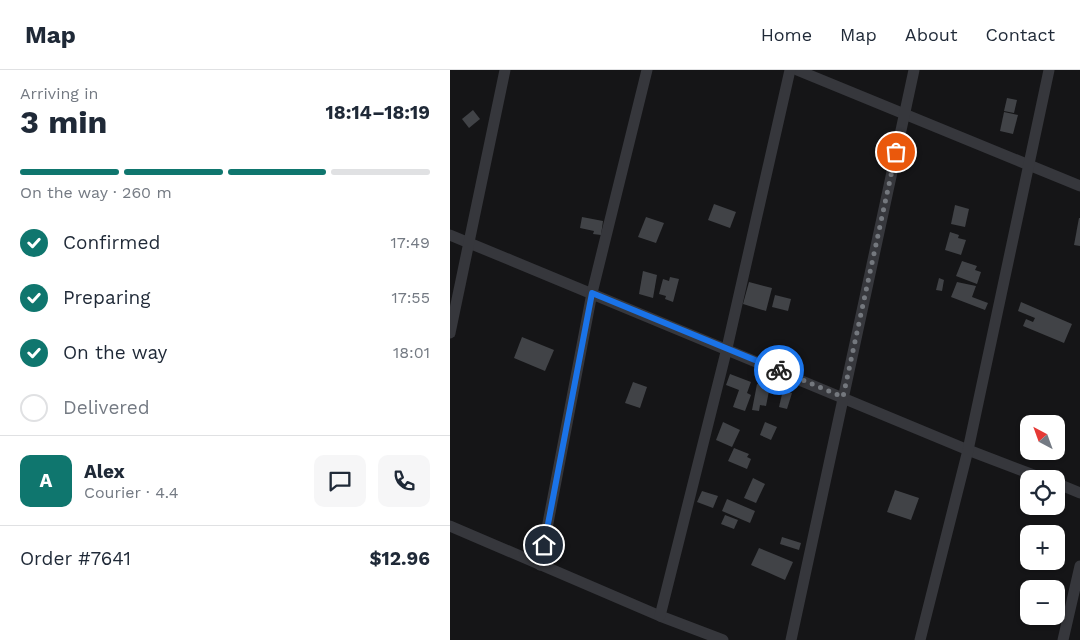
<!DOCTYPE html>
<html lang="en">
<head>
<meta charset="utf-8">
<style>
	body { margin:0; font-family:"Work Sans",sans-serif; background:#f6f6f7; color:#1f2937; height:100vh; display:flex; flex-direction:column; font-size:19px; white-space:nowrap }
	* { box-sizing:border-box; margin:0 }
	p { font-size:16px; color:#747a83 }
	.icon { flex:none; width:28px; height:28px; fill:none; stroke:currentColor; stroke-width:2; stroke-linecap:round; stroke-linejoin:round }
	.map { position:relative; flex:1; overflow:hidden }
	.details { display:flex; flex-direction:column; background:#fff; width:450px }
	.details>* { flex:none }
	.needle { width:32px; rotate:319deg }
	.tools { position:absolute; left:570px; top:345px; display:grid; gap:10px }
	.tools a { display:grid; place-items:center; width:45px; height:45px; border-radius:10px; background:#fff; box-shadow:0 1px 4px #0004; font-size:25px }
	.pin { position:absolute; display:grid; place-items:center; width:42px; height:42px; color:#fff; margin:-21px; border:2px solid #fff; border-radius:50%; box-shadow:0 1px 5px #0007 }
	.courier { position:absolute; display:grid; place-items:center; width:50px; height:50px; margin:-25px; border:4px solid #1a73e8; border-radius:50%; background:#fff; color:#222; box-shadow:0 1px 6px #0007 }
	.overview em { font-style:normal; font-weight:700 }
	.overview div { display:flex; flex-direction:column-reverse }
	.overview { display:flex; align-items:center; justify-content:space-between; height:85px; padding:0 20px }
	h1 { font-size:32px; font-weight:700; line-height:38px }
	.bar { display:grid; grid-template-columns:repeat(4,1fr); gap:8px 5px; align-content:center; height:60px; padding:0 20px }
	.bar i { height:6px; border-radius:4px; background:#e0e1e3 }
	.bar .selected { background:#0f766e }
	.bar p { grid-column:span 4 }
	.line { display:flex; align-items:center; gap:12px; padding:0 20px; border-top:1px solid #e0e1e3 }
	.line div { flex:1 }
	.round { display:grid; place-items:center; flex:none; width:52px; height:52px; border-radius:10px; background:#f6f6f7 }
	ol { padding:0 20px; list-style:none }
	li { display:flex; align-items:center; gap:15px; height:55px }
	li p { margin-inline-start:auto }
	li .icon { padding:5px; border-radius:50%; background:#0f766e; color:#fff; stroke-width:4 }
	li:last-child { color:#747a83 }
	li i { width:28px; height:28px; border:2px solid #e0e1e3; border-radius:50% }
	header { display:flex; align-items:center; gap:30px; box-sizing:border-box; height:70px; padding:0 25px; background:#fff; border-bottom:1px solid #e0e1e3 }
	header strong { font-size:24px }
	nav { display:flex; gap:28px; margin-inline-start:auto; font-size:18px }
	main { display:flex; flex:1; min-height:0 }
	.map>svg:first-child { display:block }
</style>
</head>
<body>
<header>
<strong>Map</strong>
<nav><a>Home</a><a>Map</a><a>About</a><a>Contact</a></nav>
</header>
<main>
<section class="details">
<div class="overview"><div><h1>3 min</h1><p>Arriving in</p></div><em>18:14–18:19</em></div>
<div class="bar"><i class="selected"></i><i class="selected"></i><i class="selected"></i><i></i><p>On the way · 260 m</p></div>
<ol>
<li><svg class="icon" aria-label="check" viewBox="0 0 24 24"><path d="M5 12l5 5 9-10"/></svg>Confirmed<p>17:49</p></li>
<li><svg class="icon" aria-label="check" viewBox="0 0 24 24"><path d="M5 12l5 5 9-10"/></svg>Preparing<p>17:55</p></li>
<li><svg class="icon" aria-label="check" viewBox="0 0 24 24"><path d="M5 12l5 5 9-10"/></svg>On the way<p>18:01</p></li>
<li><i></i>Delivered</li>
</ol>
<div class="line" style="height:90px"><b class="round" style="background:#0f766e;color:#fff">A</b><div><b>Alex</b><p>Courier · 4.4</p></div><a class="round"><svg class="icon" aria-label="chat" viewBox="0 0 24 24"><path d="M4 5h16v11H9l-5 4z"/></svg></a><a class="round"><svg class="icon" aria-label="phone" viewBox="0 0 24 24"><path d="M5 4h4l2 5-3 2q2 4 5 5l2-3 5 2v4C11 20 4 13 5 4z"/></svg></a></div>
<div class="line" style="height:65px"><div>Order #7641</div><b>$12.96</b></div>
</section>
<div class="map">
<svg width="630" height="570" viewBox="0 0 630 570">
	<rect width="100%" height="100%" fill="#151517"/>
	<!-- building -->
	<g fill="#414347">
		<path d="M 557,28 L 567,30 L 564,43 L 554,41 Z"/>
		<path d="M 23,40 L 30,49 L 19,58 L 12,49 Z"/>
		<path d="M 554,42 L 568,45 L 563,64 L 550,61 Z"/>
		<path d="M 264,134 L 286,142 L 280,158 L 258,150 Z"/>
		<path d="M 505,135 L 519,139 L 515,157 L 501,154 Z"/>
		<path d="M 132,147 L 153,151 L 151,165 L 143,164 L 144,161 L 130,158 Z"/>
		<path d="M 196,147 L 214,153 L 206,173 L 188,167 Z"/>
		<path d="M 629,148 L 630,148 L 630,176 L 624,175 Z"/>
		<path d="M 500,162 L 509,165 L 508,168 L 516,170 L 511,185 L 495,180 Z"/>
		<path d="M 512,191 L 527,196 L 525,200 L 531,202 L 527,214 L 506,206 Z"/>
		<path d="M 193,201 L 207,205 L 203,228 L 189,224 Z"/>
		<path d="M 220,207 L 229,209 L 223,232 L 215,229 L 216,226 L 209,224 L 213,209 L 219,211 Z"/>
		<path d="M 489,208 L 494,210 L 492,221 L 486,220 Z"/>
		<path d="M 299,212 L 322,218 L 316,241 L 293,234 Z"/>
		<path d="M 507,212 L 526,216 L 522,227 L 538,233 L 535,240 L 501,227 Z"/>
		<path d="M 325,225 L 341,229 L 338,241 L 322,237 Z"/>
		<path d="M 571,232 L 622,254 L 614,273 L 573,256 L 576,249 L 583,252 L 585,248 L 568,241 Z"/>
		<path d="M 72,267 L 104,280 L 95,301 L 64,288 Z"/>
		<path d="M 280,304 L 301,312 L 297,323 L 301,325 L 295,341 L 283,337 L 289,320 L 276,315 Z"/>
		<path d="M 183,312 L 197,317 L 190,338 L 175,333 Z"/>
		<path d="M 307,314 L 320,316 L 316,336 L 310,335 L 309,341 L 302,340 Z"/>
		<path d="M 333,320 L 342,323 L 337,339 L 329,337 Z"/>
		<path d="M 273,352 L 290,360 L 282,377 L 266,370 Z"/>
		<path d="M 315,352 L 327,357 L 321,370 L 310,365 Z"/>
		<path d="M 284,378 L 299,384 L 297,387 L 301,389 L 297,399 L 278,391 Z"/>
		<path d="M 303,408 L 315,414 L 306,433 L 294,428 Z"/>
		<path d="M 445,420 L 469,428 L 461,450 L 437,442 Z"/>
		<path d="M 252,421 L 268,426 L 263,438 L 247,432 Z"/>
		<path d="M 277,429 L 305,441 L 300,453 L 272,441 Z"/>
		<path d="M 275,445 L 288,450 L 284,459 L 271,454 Z"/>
		<path d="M 332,467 L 351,473 L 349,480 L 330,474 Z"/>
		<path d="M 309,478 L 343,492 L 335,510 L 301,495 Z"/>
	</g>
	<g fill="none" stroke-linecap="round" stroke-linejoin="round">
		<!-- street -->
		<g stroke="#36373c" stroke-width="11">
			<path d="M 347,0 L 630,116"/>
			<path d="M 0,165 L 518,380 L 594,409"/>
			<path d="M 0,263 L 55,0"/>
			<path d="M 606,413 L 630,423"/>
			<path d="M 0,456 L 210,546 L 273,570"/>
			<path d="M 90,495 L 142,223 L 197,0"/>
			<path d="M 210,546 L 277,278 L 340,0"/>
			<path d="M 341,570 L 464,0"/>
			<path d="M 470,570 L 518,380 L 599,0"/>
			<path d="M 613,570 L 630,496"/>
		</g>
	</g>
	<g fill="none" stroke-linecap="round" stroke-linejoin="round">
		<!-- done -->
		<path stroke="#74787e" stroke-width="5" stroke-dasharray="0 9" d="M 329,300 L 393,327 L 446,82"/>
		<!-- route -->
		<path stroke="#1a73e8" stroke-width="6" d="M 94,475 L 142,223 L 329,300"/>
	</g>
</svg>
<div class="tools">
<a><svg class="needle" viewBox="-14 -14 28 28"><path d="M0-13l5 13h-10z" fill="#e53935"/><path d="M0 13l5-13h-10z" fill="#747a83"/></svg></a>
<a><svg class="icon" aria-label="locate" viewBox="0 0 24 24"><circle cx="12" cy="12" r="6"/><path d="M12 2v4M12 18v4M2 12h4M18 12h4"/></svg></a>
<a>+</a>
<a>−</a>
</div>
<div class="pin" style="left:446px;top:82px;background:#ea580c"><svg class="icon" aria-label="bag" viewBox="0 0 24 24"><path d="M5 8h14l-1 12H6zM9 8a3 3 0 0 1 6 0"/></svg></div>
<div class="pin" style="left:94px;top:475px;background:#1f2937"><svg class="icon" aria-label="home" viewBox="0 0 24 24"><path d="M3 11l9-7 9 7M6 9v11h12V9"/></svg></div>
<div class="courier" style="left:329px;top:300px"><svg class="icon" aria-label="bike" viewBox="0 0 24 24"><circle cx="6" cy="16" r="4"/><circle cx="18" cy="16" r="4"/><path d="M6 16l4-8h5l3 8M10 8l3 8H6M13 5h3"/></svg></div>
</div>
</main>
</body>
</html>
